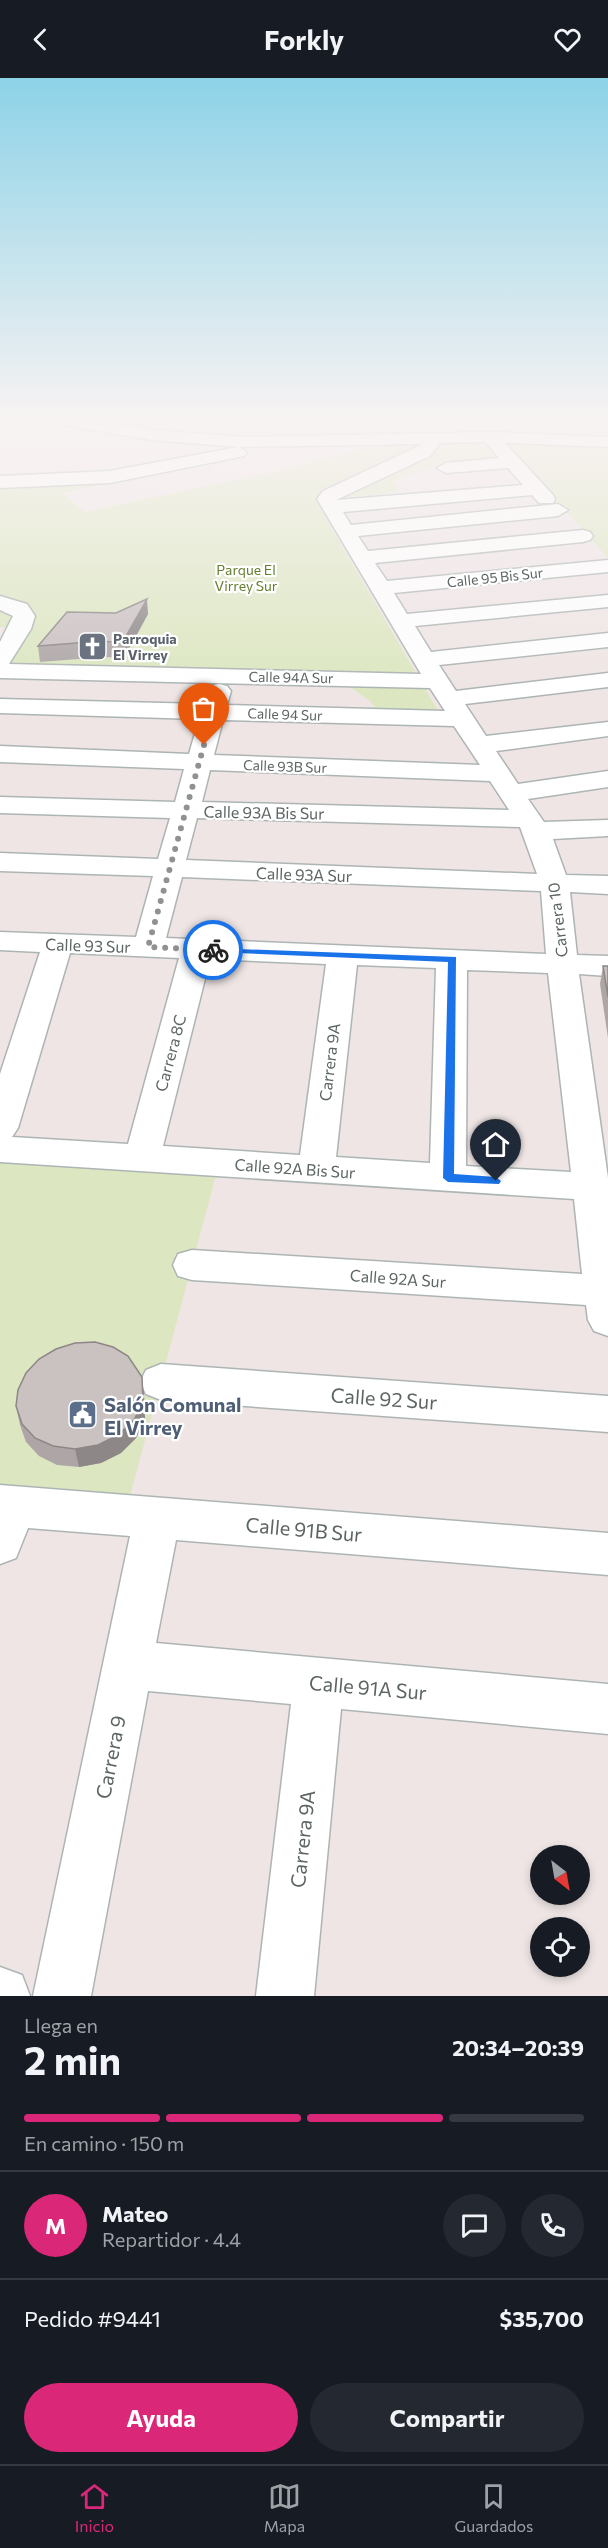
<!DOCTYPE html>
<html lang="es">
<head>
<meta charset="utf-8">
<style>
	body { margin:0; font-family:Commissioner,sans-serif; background:#242831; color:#f1f3f6; height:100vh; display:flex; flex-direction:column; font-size:22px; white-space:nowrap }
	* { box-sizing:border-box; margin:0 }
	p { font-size:20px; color:#9ea1a6 }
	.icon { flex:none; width:33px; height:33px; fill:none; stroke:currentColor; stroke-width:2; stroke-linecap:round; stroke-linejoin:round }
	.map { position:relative; height:1918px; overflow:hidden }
	.details { display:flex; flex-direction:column; background:#171b24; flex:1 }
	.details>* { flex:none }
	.needle { width:39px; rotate:149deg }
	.buttons { position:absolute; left:530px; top:1767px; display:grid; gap:12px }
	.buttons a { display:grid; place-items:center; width:60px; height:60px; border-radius:50%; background:#171b24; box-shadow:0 3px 9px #0003; font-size:30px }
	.pin { position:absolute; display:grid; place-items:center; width:51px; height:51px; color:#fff; margin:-62px -26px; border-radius:50% 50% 50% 0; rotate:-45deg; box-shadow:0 0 6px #0007 }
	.pin .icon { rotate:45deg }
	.courier { position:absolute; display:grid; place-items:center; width:60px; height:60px; margin:-30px; border:4px solid #1a73e8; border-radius:50%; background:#fff; color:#222; box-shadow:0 2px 8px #0007 }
	.head em { font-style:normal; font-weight:700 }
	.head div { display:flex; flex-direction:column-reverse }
	.head { display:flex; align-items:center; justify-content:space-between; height:102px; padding:0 24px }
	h1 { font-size:39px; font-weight:700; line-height:45px }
	.bar { display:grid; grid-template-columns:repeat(4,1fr); gap:9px 6px; align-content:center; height:72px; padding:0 24px }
	.bar i { height:8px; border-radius:4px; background:#363941 }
	.bar .current { background:#db2777 }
	.bar p { grid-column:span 4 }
	.line { display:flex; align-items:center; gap:15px; padding:0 24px; border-top:2px solid #363941 }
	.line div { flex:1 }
	.round { display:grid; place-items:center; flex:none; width:63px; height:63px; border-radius:32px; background:#242831 }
	.primary-button { display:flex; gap:12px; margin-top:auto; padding:12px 24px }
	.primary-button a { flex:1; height:69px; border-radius:36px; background:#db2777; color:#fff; font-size:24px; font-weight:700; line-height:69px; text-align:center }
	.primary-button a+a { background:#242831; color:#f1f3f6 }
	header { display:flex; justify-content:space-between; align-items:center; height:78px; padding:0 24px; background:#171b24; font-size:27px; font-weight:700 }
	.tab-bar { display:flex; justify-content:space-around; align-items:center; height:84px; border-top:2px solid #363941; background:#171b24; font-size:16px; color:#9ea1a6 }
	.tab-bar a { display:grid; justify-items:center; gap:3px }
	.tab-bar .current { color:#db2777 }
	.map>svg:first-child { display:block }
</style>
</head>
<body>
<header><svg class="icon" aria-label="back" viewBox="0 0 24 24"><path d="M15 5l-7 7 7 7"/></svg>Forkly<svg class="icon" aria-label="heart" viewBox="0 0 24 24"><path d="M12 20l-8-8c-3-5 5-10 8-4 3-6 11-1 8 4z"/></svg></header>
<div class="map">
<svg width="608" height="1918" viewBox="0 0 608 1918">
	<rect width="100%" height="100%" fill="#efe5e5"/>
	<!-- green -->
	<g fill="#dce7c1">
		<path d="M 490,364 L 504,383 L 439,388 L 392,402 L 399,414 L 315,422 L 441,638 L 380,636 L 370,623 L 334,598 L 5,590 L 29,550 L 0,549 L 0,407 L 130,401 L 62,415 L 85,434 L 274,394 L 382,366 Z"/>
		<path d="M 505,366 L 608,369 L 608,480 Z"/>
		<path d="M 0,1082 L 216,1097 L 129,1422 L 0,1411 Z"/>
	</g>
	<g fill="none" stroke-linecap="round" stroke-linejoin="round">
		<defs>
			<g id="minor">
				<path d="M 48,341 L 89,341 L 153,352 L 244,359 L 490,354 L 608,359 L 608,369 L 505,365 L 553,417 L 555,421 L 553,425 L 539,425 L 532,417 L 343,434 L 351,447 L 558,426 L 568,432 L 558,438 L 358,458 L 368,473 L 583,452 L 590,454 L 593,458 L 590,462 L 583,464 L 375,485 L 387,503 L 608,482 L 608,494 L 394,515 L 407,536 L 608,517 L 608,529 L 415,548 L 431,574 L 608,555 L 608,569 L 439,587 L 456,613 L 608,595 L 608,609 L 465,626 L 486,658 L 608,644 L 608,658 L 496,673 L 518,706 L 608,693 L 608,709 L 528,721 L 544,744 L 608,742 L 608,758 L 553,761 L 566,797 L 608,798 L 608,816 L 570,814 L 577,877 L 608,878 L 608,898 L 579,896 L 608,1100 L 608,1258 L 594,1253 L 588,1242 L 586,1227 L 192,1202 L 178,1198 L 173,1187 L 178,1176 L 192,1172 L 582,1196 L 574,1121 L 0,1084 L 0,996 L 40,874 L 0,872 L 0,854 L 136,859 L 153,798 L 0,793 L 0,775 L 158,781 L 170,740 L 0,735 L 0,719 L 175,724 L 184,691 L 0,684 L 0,668 L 189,676 L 199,641 L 0,635 L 0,621 L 203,626 L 211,608 L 219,606 L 227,608 L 231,613 L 227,627 L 445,633 L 430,610 L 0,600 L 0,564 L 13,538 L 0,532 L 0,518 L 27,526 L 35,538 L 31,551 L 9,586 L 421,596 L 317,421 L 323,413 L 423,366 L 239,369 L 247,374 L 244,378 L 110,405 L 0,410 L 0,398 L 110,393 L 238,369 L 153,362 L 56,346 ZM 485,364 L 499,380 L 446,385 L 437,390 L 446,395 L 508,390 L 523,407 L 336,422 L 430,378 L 440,365 ZM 223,642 L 454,648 L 480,687 L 214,677 ZM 210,692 L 490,703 L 509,732 L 202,724 ZM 197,740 L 520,749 L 537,796 L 186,782 ZM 182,799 L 541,813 L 546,876 L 166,860 ZM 70,875 L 179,880 L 128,1066 L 12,1059 L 18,1050 ZM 210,881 L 326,886 L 300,1077 L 163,1068 ZM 357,887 L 436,890 L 430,1085 L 336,1079 ZM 467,892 L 548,895 L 571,1094 L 466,1088 Z"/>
				<path d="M 161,1286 L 608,1318 L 608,1354 L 161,1322 L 146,1316 L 140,1304 L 146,1292 Z"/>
				<path d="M 0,1407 L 608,1455 L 608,1497 L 176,1462 L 156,1565 L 608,1606 L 608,1656 L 341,1631 L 314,1918 L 256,1918 L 291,1626 L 148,1613 L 91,1918 L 33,1918 L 130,1458 L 28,1450 L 16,1480 L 0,1486 Z"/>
				<path d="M 0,1889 L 22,1897 L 30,1918 L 0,1918 Z"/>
			</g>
		</defs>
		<!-- minor casing -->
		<use href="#minor" stroke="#adb5b4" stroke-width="3"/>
		<!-- minor -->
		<use href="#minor" fill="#fff" fill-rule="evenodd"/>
	</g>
	<!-- wall -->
	<g fill="#aea6a6">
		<path d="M 148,536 L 124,580 L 104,579 L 40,584 L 38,568 Z"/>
		<path d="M 603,888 L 608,888 L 608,960 L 600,906 Z"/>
		<path d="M 144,1317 L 145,1343 L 136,1360 L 121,1375 L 101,1385 L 79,1389 L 57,1387 L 39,1378 L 26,1364 L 20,1347 L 16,1328 Z"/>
	</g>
	<!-- shaded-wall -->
	<g fill="#8d8787">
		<path d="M 147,521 L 148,536 L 124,580 L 122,565 Z"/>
		<path d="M 142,1299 L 144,1317 L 145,1343 L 136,1360 L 121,1375 L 101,1385 L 79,1389 L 75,1371 Z"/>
	</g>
	<!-- building -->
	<g fill="#cac1c1" stroke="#8d8787" stroke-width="1.5">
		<path d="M 147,521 L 122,565 L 102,563 L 38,568 L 67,534 L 116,535 Z"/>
		<path d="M 603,888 L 608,888 L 608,919 Z"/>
		<path d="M 95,1264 L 113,1269 L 128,1278 L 142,1299 L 143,1324 L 134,1342 L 118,1357 L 98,1367 L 75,1371 L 53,1368 L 35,1360 L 22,1346 L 16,1328 L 18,1312 L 26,1295 L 39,1281 L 56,1271 L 75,1265 Z"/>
	</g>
	<!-- sky -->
	<linearGradient id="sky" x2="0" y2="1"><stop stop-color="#8dd2e7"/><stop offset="0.56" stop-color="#f8f3f3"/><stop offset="1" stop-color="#f8f3f3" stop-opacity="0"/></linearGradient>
	<rect width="608" height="610" fill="url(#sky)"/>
	<!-- route -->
	<path fill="#1a73e8" d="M 210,870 L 456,879 L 454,1096 L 496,1099 L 501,1103 L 499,1106 L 448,1104 L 443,1100 L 448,884 L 213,874 L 210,874 Z"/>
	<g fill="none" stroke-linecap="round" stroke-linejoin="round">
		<!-- done -->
		<path stroke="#8f9291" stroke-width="6" stroke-dasharray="0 10.8" d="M 204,667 L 148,869 L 213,872"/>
	</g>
	<!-- icons -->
	<defs>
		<symbol id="church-square" viewBox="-11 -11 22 22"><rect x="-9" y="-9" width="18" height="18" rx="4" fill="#6b7280" stroke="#fff"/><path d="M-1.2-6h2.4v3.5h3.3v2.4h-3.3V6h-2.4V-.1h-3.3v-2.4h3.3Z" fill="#fff"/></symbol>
		<symbol id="civic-square" viewBox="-11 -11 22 22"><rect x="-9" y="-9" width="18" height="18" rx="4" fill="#5c6f8a" stroke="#fff"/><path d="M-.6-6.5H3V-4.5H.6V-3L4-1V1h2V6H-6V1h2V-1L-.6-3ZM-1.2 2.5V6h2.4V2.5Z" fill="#fff"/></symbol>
	</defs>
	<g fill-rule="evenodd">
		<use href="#church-square" x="76" y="552" width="33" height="33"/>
		<use href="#civic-square" x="66" y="1320" width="33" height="33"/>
	</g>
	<g text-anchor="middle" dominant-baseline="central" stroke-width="4.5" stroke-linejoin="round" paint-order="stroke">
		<!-- far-park labels -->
		<g font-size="14" fill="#657f32" stroke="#fff">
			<text x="246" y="491">Parque El<tspan x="246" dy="16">Virrey Sur</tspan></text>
		</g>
		<!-- far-street labels -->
		<g font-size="14" fill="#5c6564" stroke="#fff">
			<text transform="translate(495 499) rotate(-6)">Calle 95 Bis Sur</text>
			<text transform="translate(291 599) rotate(1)">Calle 94A Sur</text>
			<text transform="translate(285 636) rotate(2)">Calle 94 Sur</text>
			<text transform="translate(285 688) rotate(2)">Calle 93B Sur</text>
		</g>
		<!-- far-worship labels -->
		<g font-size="14" font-weight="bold" fill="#5b616d" stroke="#fff" text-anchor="start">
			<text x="113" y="560">Parroquia<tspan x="113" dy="16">El Virrey</tspan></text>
		</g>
		<!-- street labels -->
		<g font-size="16" fill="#5c6564" stroke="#fff">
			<text transform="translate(264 734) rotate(1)">Calle 93A Bis Sur</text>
			<text transform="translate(304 796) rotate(2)">Calle 93A Sur</text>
			<text transform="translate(557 842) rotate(-97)">Carrera 10</text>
			<text transform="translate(88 867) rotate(2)">Calle 93 Sur</text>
			<text transform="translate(170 975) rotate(-75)">Carrera 8C</text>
			<text transform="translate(329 984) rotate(-83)">Carrera 9A</text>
			<text transform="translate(295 1090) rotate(4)">Calle 92A Bis Sur</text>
			<text transform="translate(398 1200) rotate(4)">Calle 92A Sur</text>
		</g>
		<!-- near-street labels -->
		<g font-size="20" fill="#5c6564" stroke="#fff">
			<text transform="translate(384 1320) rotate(4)">Calle 92 Sur</text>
			<text transform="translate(304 1451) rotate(5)">Calle 91B Sur</text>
			<text transform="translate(368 1609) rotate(5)">Calle 91A Sur</text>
			<text transform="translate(110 1679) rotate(-79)">Carrera 9</text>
			<text transform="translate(302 1761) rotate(-84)">Carrera 9A</text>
		</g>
		<!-- near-service labels -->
		<g font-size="20" font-weight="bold" fill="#4e5e75" stroke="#fff" text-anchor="start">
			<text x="104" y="1326">Salón Comunal<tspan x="104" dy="23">El Virrey</tspan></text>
		</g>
	</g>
</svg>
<div class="buttons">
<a><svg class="needle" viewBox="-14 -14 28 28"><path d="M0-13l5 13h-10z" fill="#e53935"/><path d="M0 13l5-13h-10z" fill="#9ea1a6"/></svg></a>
<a><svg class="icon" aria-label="locate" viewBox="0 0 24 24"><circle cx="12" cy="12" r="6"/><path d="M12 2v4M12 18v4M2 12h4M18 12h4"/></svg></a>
</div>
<div class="pin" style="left:204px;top:667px;background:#ea580c"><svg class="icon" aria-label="bag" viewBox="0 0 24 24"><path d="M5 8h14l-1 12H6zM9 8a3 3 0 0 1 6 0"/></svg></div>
<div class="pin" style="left:496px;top:1103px;background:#1f2937"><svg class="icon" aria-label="home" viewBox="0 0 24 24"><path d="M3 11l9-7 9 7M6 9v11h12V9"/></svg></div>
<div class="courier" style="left:213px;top:872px"><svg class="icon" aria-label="bike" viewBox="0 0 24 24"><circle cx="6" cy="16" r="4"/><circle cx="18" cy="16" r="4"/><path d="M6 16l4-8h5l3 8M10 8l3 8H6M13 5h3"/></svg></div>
</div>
<section class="details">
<div class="head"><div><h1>2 min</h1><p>Llega en</p></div><em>20:34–20:39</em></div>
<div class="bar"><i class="current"></i><i class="current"></i><i class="current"></i><i></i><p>En camino · 150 m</p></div>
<div class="line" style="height:108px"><b class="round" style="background:#db2777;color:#fff">M</b><div><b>Mateo</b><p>Repartidor · 4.4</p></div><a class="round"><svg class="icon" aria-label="chat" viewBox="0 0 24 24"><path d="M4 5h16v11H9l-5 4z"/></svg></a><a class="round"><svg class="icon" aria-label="phone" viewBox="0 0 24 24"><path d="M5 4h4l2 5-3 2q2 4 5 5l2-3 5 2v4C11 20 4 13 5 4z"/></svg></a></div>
<div class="line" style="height:78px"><div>Pedido #9441</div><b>$35,700</b></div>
<div class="primary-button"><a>Ayuda</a><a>Compartir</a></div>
</section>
<nav class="tab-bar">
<a class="current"><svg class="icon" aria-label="home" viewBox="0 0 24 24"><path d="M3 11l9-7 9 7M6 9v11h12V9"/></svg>Inicio</a>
<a><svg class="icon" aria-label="map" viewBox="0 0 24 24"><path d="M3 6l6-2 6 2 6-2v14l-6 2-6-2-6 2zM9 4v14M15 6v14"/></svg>Mapa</a>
<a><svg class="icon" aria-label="saved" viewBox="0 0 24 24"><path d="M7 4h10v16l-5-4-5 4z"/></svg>Guardados</a>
</nav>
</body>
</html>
